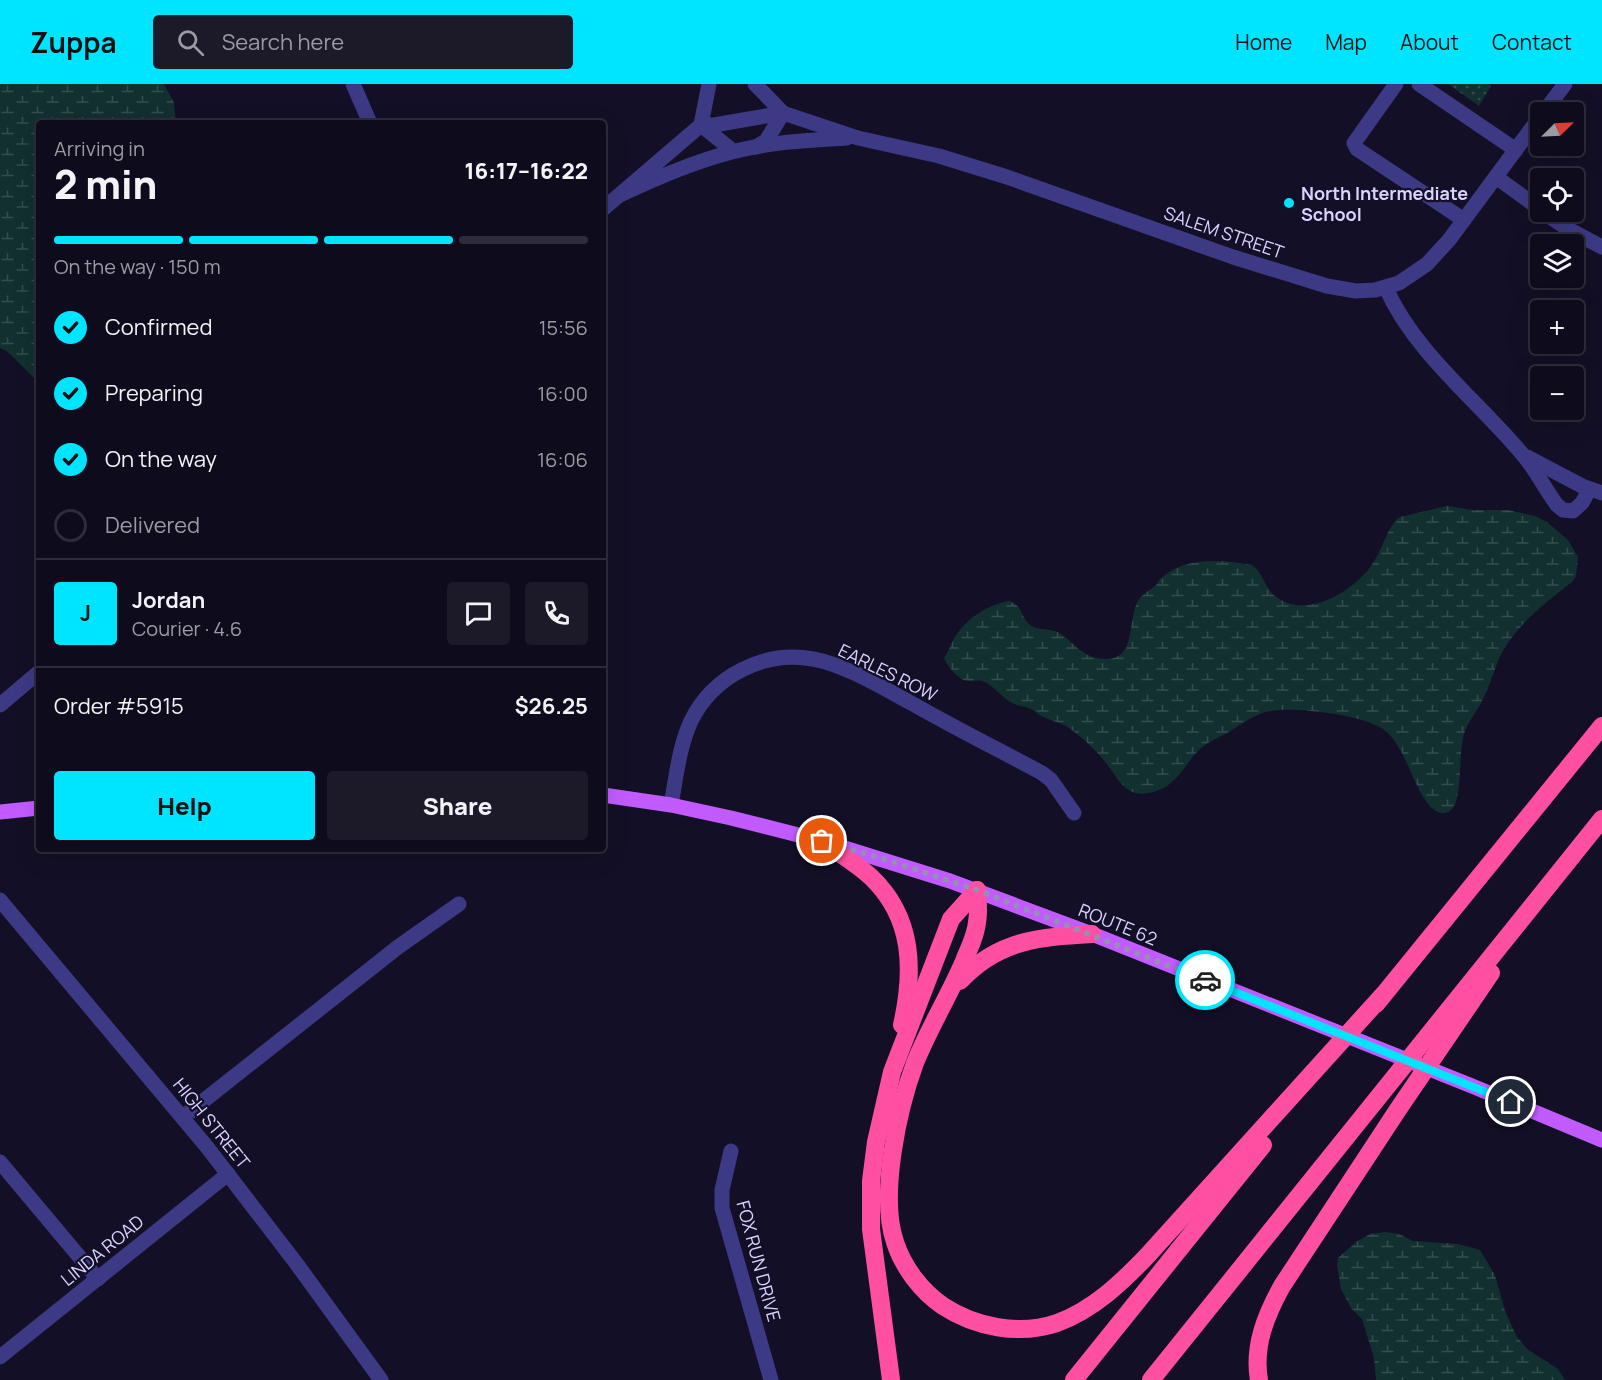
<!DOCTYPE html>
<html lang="en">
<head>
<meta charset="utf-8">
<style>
	body { margin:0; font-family:Manrope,sans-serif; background:#1c1929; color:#f1f3f6; height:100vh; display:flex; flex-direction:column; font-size:22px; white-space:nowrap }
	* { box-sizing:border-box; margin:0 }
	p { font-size:20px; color:#9b9ba3 }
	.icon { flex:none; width:33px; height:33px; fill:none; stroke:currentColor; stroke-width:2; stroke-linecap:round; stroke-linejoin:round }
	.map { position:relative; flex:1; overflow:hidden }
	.drawer { position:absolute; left:36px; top:36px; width:570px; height:732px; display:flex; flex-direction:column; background:#0e0b1c; border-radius:6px; box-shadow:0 6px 24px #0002,0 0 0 2px #2e2b3b }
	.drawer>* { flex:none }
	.needle { width:39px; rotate:66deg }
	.tools { position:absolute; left:1530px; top:18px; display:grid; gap:12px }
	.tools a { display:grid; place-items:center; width:54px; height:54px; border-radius:6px; background:#0e0b1c; box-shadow:0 6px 24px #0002,0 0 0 2px #2e2b3b; font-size:30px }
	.pin { position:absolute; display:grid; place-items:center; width:51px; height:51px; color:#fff; margin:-26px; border:3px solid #fff; border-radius:50%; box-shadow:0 2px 6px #0007 }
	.courier { position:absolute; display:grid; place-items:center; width:60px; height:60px; margin:-30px; border:4px solid #00e5ff; border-radius:50%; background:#fff; color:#222; box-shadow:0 2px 8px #0007 }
	.head em { font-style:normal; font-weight:800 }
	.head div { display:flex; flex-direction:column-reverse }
	.head { display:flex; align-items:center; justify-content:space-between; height:102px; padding:0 18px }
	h1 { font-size:39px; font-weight:800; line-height:45px }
	.bar { display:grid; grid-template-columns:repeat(4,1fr); gap:9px 6px; align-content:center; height:72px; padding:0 18px }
	.bar i { height:8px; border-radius:4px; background:#2e2b3b }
	.bar .active { background:#00e5ff }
	.bar p { grid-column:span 4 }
	.line { display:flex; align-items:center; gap:15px; padding:0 18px; border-top:2px solid #2e2b3b }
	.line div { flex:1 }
	.round { display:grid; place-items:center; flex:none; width:63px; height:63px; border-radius:6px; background:#1c1929 }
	ol { padding:0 18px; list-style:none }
	li { display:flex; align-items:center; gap:18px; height:66px }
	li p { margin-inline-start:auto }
	li .icon { padding:6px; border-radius:50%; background:#00e5ff; color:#111; stroke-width:4 }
	li:last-child { color:#9b9ba3 }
	li i { width:33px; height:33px; border:3px solid #2e2b3b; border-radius:50% }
	.action { display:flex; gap:12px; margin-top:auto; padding:12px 18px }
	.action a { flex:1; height:69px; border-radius:6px; background:#00e5ff; color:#111; font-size:24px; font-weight:800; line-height:69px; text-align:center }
	.action a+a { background:#1c1929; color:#f1f3f6 }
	header { display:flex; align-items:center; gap:36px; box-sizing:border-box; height:84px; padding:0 30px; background:#00e5ff; color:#111 }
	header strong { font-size:28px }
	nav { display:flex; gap:33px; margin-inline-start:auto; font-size:21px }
	.search { width:420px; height:54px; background:#1c1929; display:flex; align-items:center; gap:15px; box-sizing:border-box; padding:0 21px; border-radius:6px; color:#9b9ba3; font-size:22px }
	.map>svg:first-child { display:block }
</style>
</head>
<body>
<header>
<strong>Zuppa</strong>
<div class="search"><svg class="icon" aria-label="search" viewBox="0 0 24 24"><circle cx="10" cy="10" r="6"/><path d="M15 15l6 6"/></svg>Search here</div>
<nav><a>Home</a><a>Map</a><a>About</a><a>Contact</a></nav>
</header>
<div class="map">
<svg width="1602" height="1296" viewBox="0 0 1602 1296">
	<defs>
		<pattern id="wetland-marsh" width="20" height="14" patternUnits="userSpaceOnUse" patternTransform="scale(1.5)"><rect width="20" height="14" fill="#12302f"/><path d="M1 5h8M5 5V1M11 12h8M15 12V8" fill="none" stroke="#344d4e"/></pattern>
		<pattern id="park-dots" width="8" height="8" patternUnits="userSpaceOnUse" patternTransform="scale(1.5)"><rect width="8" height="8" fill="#12302f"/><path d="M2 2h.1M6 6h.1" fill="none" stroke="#344d4e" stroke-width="1.8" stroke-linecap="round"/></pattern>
	</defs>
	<rect width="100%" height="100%" fill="#130f26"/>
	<!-- wetland -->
	<g fill="url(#wetland-marsh)">
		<path d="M 0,0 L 164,0 L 174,19 L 176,39 L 39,39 L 39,299 L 7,267 L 0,264 Z"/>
		<path d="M 1447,422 L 1473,426 L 1508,426 L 1535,432 L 1547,438 L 1568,456 L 1578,473 L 1576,492 L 1572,498 C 1544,520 1513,543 1498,577 C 1493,590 1489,603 1483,615 C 1478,626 1469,636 1465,647 C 1457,667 1464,715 1451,726 C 1429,744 1410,683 1403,671 C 1399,664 1394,655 1388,649 C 1371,631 1302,624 1278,626 C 1256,628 1247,637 1229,648 C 1218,654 1207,658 1198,667 C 1184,681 1177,701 1156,707 C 1127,717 1121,698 1106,679 C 1096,666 1080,651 1066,642 C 1058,638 1049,636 1041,632 C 1037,629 1034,626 1029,624 C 1024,622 1017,622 1012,619 C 1003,614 996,605 987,599 C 980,595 976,597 969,597 C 959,597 948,583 944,574 C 949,567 951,559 955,553 C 967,534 987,521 1009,517 C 1022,521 1020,531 1029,540 C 1037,547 1046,544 1055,547 C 1070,553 1079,571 1097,574 C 1139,582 1126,538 1138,517 C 1141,511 1149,507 1155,502 C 1158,499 1160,494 1164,492 C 1187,472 1225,476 1252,481 C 1263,488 1264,503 1274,511 C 1303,536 1347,511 1368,486 C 1380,472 1384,452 1395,437 L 1400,433 Z"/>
		<path d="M 1385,1148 L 1399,1150 L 1413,1157 L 1458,1160 L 1480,1166 L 1495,1191 L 1505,1227 L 1517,1253 L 1527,1265 L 1558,1285 L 1565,1296 L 1376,1296 L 1374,1274 L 1362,1235 L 1351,1224 L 1341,1205 L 1337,1181 L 1338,1174 L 1356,1158 L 1370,1150 Z"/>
	</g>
	<!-- park -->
	<path fill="url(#park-dots)" d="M 1448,0 L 1488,0 L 1491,2 L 1479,22 Z"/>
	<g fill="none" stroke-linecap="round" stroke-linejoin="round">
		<!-- minor -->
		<g stroke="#3d3a85" stroke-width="15">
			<path d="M 353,0 L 370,39"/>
			<path d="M 755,0 L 783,29 L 858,54 L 939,72 L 1007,93 L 1233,173 L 1327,202 L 1356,207 L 1375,206 L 1399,199 L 1427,180 L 1449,156 L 1540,33"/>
			<path d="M 1396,0 L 1354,59 L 1357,65 L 1464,136"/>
			<path d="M 1419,0 L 1516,66"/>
			<path d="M 1544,28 L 1565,0"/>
			<path d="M 701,41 L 714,41 L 783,29"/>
			<path d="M 701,41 L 733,67"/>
			<path d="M 756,63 L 766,57 L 783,29"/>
			<path d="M 1496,93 L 1540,125"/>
			<path d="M 620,111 C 657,94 693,78 732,68 C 769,58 810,56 847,54"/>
			<path d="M 603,125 L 701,41 L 709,0"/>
			<path d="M 1543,128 L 1568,145 L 1602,163"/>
			<path d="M 1386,204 C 1414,268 1479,318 1523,371 C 1536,386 1545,405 1557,421 L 1563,426 L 1573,427 L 1582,419 L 1589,406"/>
			<path d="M 1527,373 L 1582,402 L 1602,409"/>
			<path d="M 0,621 L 39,588"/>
			<path d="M 671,721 C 676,694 679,663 691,637 C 713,592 764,566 813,575 C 846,581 883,604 913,620 C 955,644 999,666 1042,689 L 1051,696 L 1074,729"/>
			<path d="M 0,816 L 207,1063 L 296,1179 L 381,1296"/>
			<path d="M 183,1033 L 398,863 L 459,820"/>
			<path d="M 731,1067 L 722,1106 L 722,1124 L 771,1296"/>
			<path d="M 0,1078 L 98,1195"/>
			<path d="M 0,1273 L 228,1090"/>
		</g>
		<!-- major -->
		<g stroke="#c25bff" stroke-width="15">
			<path d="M 603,711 L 671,721 L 731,734 L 822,757 L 950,797 L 1092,850 L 1472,1002 L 1602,1056"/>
			<path d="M 0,728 L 39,724"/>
		</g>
		<!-- highway -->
		<g stroke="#ff4fa3" stroke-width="18">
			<path d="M 822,757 C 838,769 856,779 871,793 C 914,834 914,887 902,941"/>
			<path d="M 977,806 C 978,817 979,828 977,838 C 976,852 969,864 964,877 C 949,912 929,944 915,979 C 898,1025 879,1111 895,1158 C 903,1183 921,1207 943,1222 C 975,1243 1019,1252 1057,1239 C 1093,1226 1121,1199 1147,1172 L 1383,911"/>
			<path d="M 960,897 C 998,856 1039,853 1092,850"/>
			<path d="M 1376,920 L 1602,642"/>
			<path d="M 891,1296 L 871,1145 L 871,1097 L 876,1058 L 892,988 L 951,835 L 977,806"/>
			<path d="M 1074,1296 L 1263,1061"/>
			<path d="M 1151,1296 L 1602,735"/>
			<path d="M 1259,1296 C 1253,1262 1266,1231 1282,1202 L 1399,1024 L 1491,889"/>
		</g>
	</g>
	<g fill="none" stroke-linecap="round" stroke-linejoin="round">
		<!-- done -->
		<path stroke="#948fb3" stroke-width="6" stroke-dasharray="0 10.8" d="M 822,757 L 890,777 L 977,806 L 1205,896"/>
		<!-- route -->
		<path stroke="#00e5ff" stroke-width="8" d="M 1205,896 L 1511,1018"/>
	</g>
	<!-- markers -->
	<circle fill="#00e5ff" stroke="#130f26" stroke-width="2" cx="1289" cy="119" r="6"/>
	<g text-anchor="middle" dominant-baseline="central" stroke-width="4.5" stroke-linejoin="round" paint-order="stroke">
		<!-- poi labels -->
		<g font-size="18" font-weight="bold" fill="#d9d4ff" stroke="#130f26" text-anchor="start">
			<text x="1301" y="109">North Intermediate<tspan x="1301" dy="21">School</tspan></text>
		</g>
		<!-- street labels -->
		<g font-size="18" fill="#d9d4ff" stroke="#130f26">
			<text transform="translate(1224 148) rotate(19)">SALEM STREET</text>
			<text transform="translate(888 588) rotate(26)">EARLES ROW</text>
			<text transform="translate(1118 840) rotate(22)">ROUTE 62</text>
			<text transform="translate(212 1039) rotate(51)">HIGH STREET</text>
			<text transform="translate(102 1166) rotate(-39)">LINDA ROAD</text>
			<text transform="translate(759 1177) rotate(75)">FOX RUN DRIVE</text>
		</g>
	</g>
</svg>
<div class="tools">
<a><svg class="needle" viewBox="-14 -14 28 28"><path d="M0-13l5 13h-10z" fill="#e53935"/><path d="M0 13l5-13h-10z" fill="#9b9ba3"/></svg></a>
<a><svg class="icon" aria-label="locate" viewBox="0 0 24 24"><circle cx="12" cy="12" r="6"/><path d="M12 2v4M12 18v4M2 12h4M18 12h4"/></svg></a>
<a><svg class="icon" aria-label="layers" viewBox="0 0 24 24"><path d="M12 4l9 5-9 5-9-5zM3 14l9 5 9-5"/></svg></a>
<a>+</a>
<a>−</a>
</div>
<div class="pin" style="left:822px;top:757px;background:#ea580c"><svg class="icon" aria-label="bag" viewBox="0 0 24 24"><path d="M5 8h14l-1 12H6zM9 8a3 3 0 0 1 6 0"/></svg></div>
<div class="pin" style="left:1511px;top:1018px;background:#1f2937"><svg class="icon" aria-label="home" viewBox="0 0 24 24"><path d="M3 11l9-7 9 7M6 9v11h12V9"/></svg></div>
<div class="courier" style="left:1205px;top:896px"><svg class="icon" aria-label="car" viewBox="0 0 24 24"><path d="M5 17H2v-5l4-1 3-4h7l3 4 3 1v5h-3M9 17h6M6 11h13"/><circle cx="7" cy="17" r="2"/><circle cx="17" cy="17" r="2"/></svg></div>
<section class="drawer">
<div class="head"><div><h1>2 min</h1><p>Arriving in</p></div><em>16:17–16:22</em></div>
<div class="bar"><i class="active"></i><i class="active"></i><i class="active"></i><i></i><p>On the way · 150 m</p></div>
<ol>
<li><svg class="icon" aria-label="check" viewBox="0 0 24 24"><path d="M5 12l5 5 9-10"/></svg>Confirmed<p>15:56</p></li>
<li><svg class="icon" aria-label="check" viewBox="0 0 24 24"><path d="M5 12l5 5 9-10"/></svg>Preparing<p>16:00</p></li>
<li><svg class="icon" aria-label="check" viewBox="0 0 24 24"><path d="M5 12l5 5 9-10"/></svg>On the way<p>16:06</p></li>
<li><i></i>Delivered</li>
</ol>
<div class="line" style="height:108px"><b class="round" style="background:#00e5ff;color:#111">J</b><div><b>Jordan</b><p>Courier · 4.6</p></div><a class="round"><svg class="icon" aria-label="chat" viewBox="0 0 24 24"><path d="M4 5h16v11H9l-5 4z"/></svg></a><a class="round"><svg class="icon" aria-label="phone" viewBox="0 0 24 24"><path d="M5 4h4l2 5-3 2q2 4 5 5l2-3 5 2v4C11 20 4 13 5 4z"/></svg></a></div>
<div class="line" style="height:78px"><div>Order #5915</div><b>$26.25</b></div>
<div class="action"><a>Help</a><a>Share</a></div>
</section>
</div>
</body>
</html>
